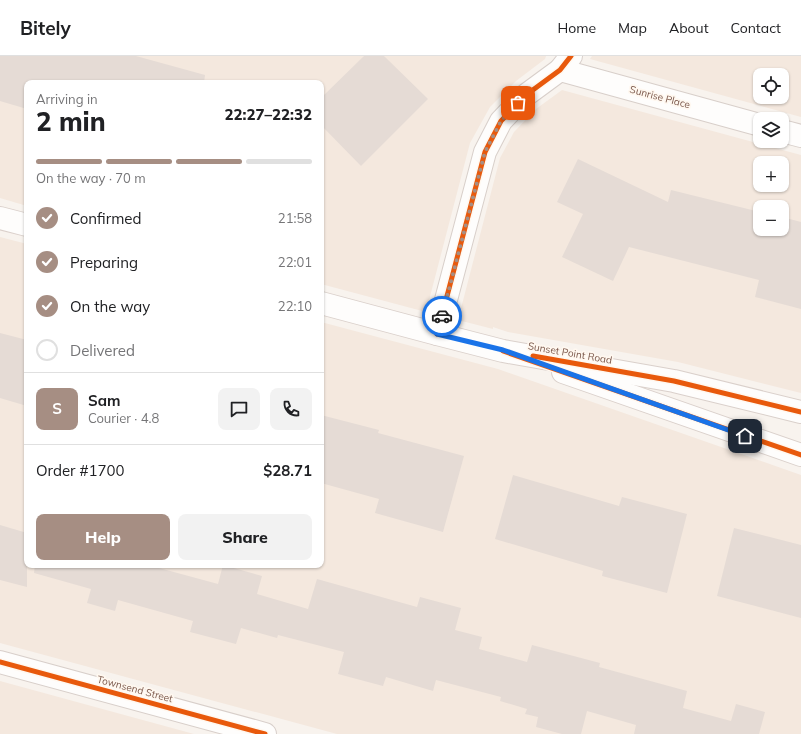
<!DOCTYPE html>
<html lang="en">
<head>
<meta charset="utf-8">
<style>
	body { margin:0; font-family:Mulish,sans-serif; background:#f2f2f2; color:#202124; height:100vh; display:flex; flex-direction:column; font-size:15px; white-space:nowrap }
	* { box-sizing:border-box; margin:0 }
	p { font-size:13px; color:#757577 }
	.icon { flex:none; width:22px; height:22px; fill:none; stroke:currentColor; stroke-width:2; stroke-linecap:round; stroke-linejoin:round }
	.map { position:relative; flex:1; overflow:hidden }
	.details { position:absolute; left:24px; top:24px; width:300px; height:488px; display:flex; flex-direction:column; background:#fff; border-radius:8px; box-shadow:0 1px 3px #0004 }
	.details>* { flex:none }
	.fabs { position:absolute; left:753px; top:12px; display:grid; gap:8px }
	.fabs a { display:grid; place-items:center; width:36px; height:36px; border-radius:8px; background:#fff; box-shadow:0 1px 3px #0004; font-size:20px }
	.pin { position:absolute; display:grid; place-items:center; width:34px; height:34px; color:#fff; margin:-17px; border-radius:8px; box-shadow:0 2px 6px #0006 }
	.courier { position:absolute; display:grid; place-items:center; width:40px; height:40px; margin:-20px; border:3px solid #1a73e8; border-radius:50%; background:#fff; color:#222; box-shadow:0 1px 5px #0007 }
	.summary em { font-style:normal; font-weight:800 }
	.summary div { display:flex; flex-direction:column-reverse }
	.summary { display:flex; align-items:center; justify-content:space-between; height:68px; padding:0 12px }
	h1 { font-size:26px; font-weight:800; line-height:30px }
	.bar { display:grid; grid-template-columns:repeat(4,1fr); gap:6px 4px; align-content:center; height:48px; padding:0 12px }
	.bar i { height:5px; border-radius:3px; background:#e0e0e0 }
	.bar .on { background:#a68e83 }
	.bar p { grid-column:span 4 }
	.line { display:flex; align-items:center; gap:10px; padding:0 12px; border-top:1px solid #e0e0e0 }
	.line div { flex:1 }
	.round { display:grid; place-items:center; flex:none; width:42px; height:42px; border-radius:8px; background:#f2f2f2 }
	ol { padding:0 12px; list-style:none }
	li { display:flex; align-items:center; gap:12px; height:44px }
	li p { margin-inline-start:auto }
	li .icon { padding:4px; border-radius:50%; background:#a68e83; color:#fff; stroke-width:4 }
	li:last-child { color:#757577 }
	li i { width:22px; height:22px; border:2px solid #e0e0e0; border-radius:50% }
	.action { display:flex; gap:8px; margin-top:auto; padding:8px 12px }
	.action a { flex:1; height:46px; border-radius:8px; background:#a68e83; color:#fff; font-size:16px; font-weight:800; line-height:46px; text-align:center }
	.action a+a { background:#f2f2f2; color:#202124 }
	header { display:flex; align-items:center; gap:24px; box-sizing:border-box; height:56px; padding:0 20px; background:#fff; border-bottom:1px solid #e0e0e0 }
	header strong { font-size:19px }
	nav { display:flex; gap:22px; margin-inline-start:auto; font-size:14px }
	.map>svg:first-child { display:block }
</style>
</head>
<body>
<header>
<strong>Bitely</strong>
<nav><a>Home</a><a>Map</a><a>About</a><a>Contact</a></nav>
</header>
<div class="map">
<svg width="801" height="678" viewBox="0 0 801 678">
	<rect width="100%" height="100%" fill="#f8f3ee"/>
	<!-- residential -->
	<g fill="#f4e8de" fill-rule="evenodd">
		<path d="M 0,0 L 546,0 L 545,3 L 516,25 L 490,51 L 470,87 L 426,256 L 321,228 L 321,27 L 27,27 L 27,150 L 0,142 Z"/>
		<path d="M 592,0 L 801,0 L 801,61 L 590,3 ZM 760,19 L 782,19 L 782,41 L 760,41 Z"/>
		<path d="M 562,34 L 801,99 L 801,337 L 678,306 L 508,276 L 493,271 L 493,273 L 458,264 L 500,102 L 514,76 L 536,53 ZM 760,107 L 782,107 L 782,129 L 760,129 ZM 760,151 L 782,151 L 782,173 L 760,173 Z"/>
		<path d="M 0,181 L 27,188 L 27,509 L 321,509 L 321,266 L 498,313 L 801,419 L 801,678 L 337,678 L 0,587 Z"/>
		<path d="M 0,625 L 194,678 L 0,678 Z"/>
	</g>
	<!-- building -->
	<g fill="#e5dbd5">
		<path d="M 0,0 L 136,0 L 205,19 L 204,27 L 27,27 L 27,53 L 0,45 Z"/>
		<path d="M 364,0 L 384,0 L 428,43 L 361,110 L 321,69 L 321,42 Z"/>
		<path d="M 578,103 L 668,146 L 671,134 L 760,156 L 760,173 L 782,173 L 782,161 L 801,166 L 801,253 L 755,241 L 759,224 L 629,191 L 613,225 L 562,201 L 583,158 L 557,146 Z"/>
		<path d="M 0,277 L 27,284 L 27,350 L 0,342 Z"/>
		<path d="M 321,359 L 379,374 L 378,377 L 464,400 L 443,476 L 375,457 L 379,443 L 321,427 Z"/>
		<path d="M 513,419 L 619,450 L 622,441 L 687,458 L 667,537 L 602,520 L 603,515 L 495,483 Z"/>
		<path d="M 0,469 L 27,477 L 27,531 L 0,524 Z"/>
		<path d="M 734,472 L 801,489 L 801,562 L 717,540 Z"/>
		<path d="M 35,509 L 148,509 L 218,528 L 223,509 L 262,520 L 257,538 L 308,553 L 317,523 L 417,551 L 420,541 L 461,552 L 455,574 L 482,581 L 479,593 L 527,606 L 532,589 L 600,607 L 599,611 L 687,635 L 683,652 L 731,665 L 736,648 L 765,656 L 759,678 L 634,678 L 636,669 L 587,655 L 581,678 L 562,678 L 536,671 L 538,661 L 525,658 L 527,653 L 500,645 L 501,641 L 436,624 L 433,635 L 386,621 L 383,630 L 338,618 L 344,596 L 278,579 L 277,582 L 241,572 L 236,588 L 190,576 L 193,565 L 118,544 L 115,555 L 87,547 L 91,533 L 34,517 Z"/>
	</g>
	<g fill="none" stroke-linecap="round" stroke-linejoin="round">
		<defs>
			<g id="street">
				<path d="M 560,14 L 760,69"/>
				<path d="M 782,75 L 801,80"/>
				<path d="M 437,278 L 485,96 L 501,65 L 526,39 L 560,14 L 571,0"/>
				<path d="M 0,606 L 265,678"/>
			</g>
			<g id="secondary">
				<path d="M 0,162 L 27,169"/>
				<path d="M 321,247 L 437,278 L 503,295 L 674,325 L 801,356"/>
				<path d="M 563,316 L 801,399"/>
			</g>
		</defs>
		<!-- street casing -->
		<use href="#street" stroke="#d8cfca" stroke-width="24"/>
		<!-- secondary casing -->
		<use href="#secondary" stroke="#dad0cb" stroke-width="24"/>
		<!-- street -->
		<use href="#street" stroke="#fefdfc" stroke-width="22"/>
		<!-- secondary -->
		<use href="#secondary" stroke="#fefdfc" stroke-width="22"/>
		<defs>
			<g id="cycleway">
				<path d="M 437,278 L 485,96 L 501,65 L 526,39 L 560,14 L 571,0"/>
				<path d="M 503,295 L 801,399"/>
				<path d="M 533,300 L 674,325 L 801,356"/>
				<path d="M 0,606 L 265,678"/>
			</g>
		</defs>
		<!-- cycleway casing -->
		<use href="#cycleway" stroke="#fff8f0" stroke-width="8"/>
		<!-- cycleway -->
		<use href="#cycleway" stroke="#e8590c" stroke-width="5"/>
	</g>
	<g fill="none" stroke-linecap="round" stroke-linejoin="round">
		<!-- done -->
		<path stroke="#a68e83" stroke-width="4" stroke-dasharray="0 7.2" d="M 442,260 L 485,96 L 501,65 L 518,47"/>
		<!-- route -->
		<path stroke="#1a73e8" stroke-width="5" d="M 442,260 L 437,278 L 503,294 L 745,380"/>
	</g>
	<g text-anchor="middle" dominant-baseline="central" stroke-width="3.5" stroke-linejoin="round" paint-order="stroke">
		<!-- street labels -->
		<g font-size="10" fill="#7a574a" stroke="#fff8f0">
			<text transform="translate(660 41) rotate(15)">Sunrise Place</text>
			<text transform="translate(570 297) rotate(10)">Sunset Point Road</text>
			<text transform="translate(135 633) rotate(15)">Townsend Street</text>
		</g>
	</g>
</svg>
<div class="fabs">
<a><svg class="icon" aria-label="locate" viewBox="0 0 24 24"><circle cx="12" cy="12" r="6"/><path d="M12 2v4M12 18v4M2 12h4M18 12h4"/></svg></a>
<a><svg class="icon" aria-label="layers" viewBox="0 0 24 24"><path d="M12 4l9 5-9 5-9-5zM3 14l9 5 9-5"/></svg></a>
<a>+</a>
<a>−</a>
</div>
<div class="pin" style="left:518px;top:47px;background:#ea580c"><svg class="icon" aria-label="bag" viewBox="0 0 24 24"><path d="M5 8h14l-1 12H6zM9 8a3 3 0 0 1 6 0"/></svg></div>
<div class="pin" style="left:745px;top:380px;background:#1f2937"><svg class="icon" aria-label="home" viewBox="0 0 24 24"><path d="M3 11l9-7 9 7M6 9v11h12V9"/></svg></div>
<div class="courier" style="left:442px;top:260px"><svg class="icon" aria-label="car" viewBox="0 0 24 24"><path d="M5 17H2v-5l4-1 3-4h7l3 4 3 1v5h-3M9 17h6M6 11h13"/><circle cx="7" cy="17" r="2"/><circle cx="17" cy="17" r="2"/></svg></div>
<section class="details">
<div class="summary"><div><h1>2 min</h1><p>Arriving in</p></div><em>22:27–22:32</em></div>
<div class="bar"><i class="on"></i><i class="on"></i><i class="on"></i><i></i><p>On the way · 70 m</p></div>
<ol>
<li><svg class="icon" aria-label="check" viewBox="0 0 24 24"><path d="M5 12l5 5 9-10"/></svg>Confirmed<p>21:58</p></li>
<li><svg class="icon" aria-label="check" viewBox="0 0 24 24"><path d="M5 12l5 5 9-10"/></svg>Preparing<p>22:01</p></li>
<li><svg class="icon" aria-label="check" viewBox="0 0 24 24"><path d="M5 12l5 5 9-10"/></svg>On the way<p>22:10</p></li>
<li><i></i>Delivered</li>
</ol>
<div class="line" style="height:72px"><b class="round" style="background:#a68e83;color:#fff">S</b><div><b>Sam</b><p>Courier · 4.8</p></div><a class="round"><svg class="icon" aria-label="chat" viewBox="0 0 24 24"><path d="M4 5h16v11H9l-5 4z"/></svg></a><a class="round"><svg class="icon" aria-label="phone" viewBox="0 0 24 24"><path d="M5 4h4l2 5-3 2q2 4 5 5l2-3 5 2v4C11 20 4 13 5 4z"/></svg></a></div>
<div class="line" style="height:52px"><div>Order #1700</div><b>$28.71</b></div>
<div class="action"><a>Help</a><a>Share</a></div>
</section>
</div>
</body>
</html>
